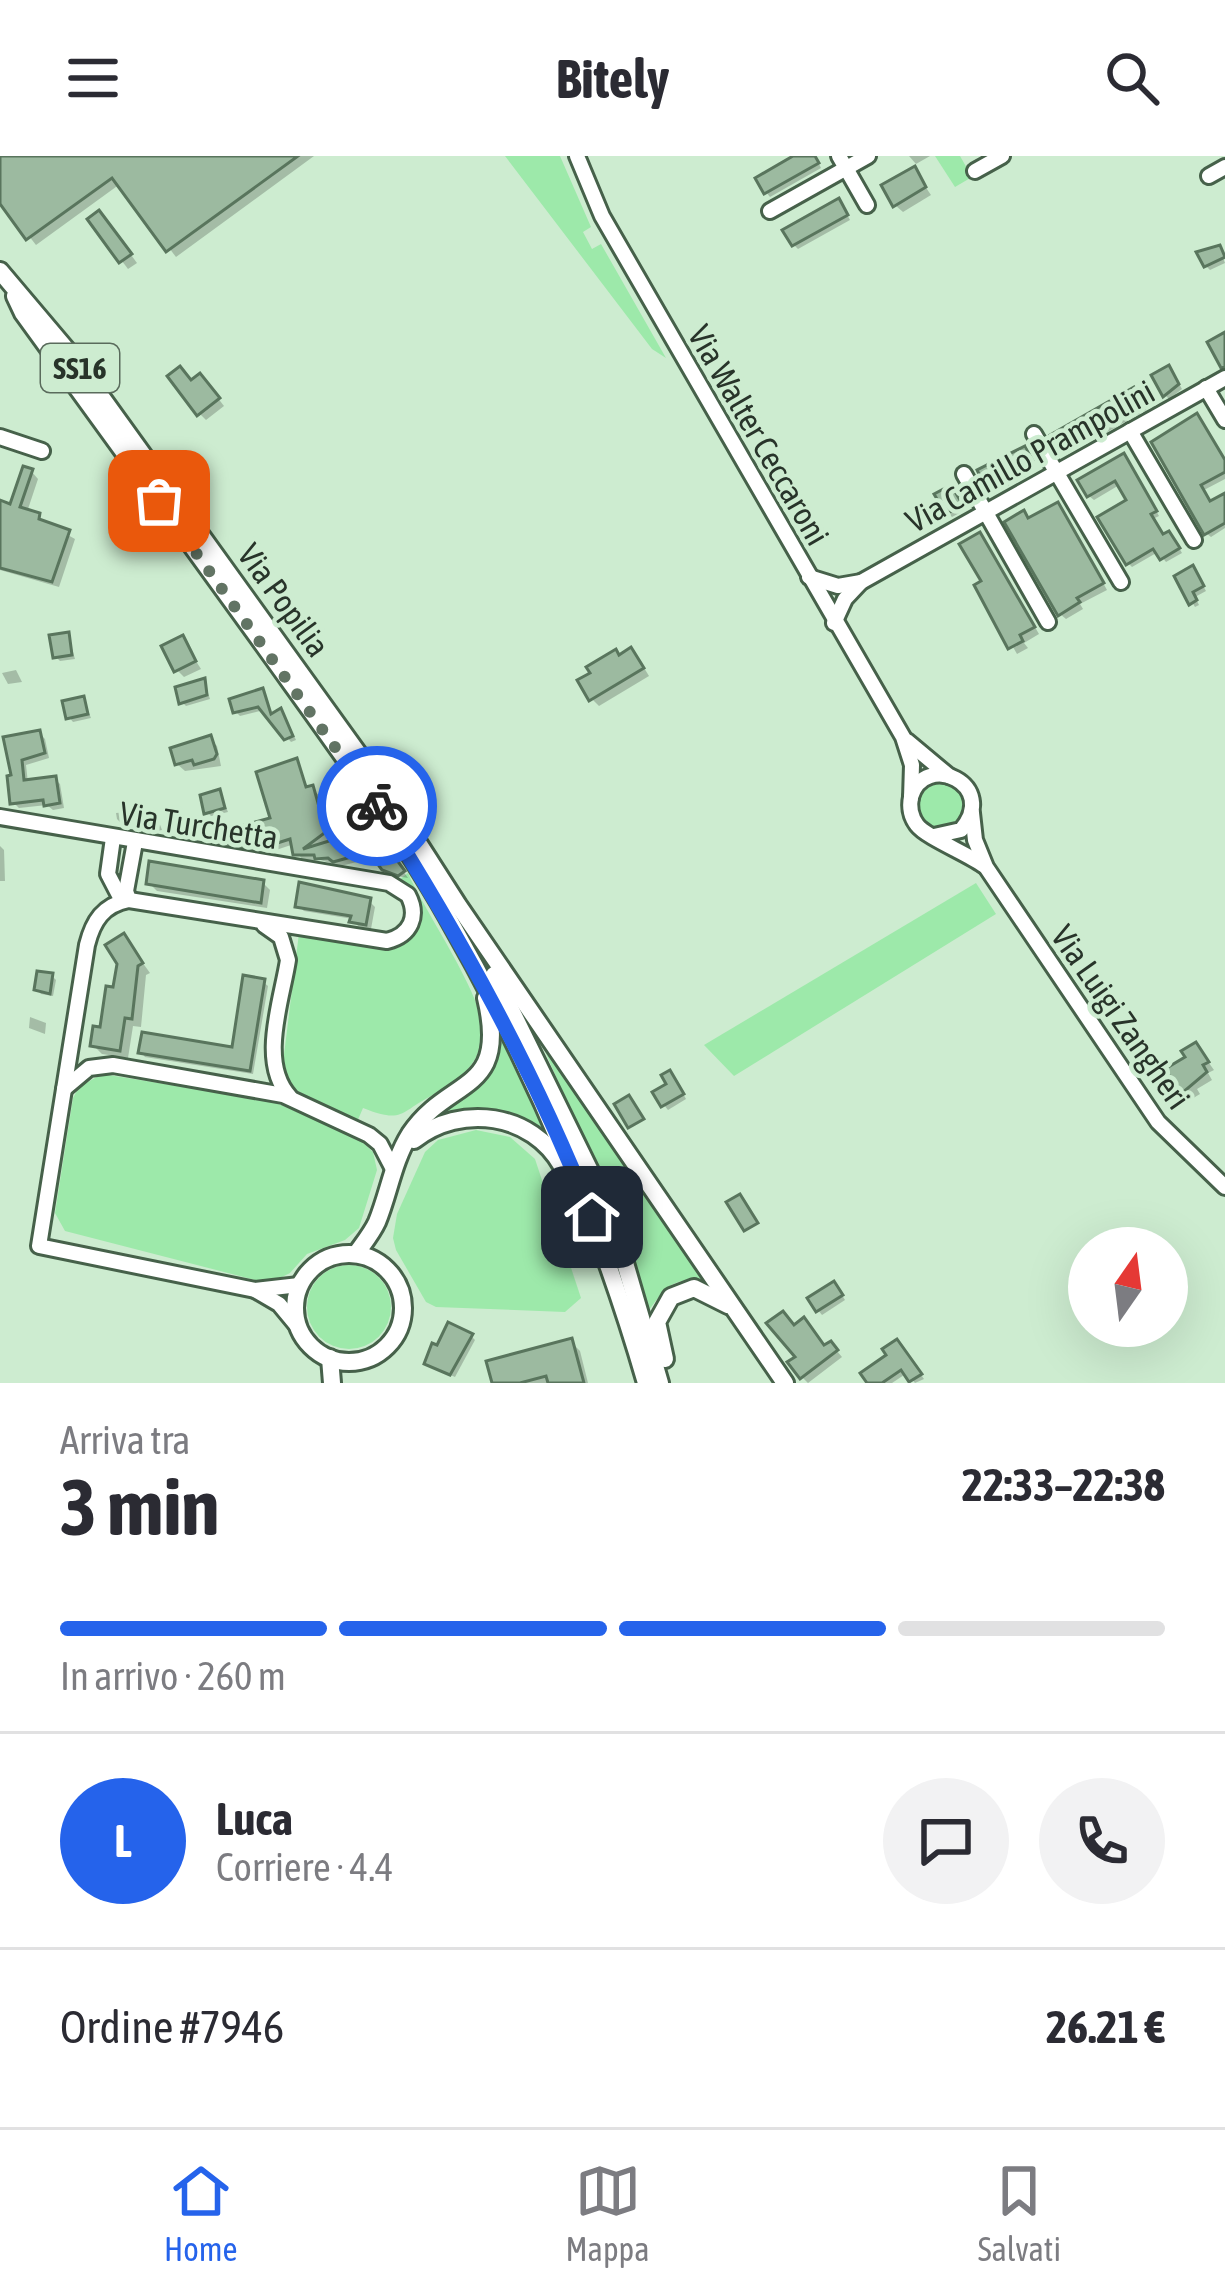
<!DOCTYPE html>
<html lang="it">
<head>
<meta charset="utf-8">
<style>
	body { margin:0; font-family:"Asap Condensed",sans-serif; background:#f2f2f3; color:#2b2b33; height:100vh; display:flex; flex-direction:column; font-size:45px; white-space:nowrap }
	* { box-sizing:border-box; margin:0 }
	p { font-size:39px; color:#7c7c81 }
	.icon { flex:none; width:66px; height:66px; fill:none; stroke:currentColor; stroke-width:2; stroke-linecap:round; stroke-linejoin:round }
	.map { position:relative; height:1227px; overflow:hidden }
	.panel { display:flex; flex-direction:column; background:#fff; flex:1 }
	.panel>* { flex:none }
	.needle { width:78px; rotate:14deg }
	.fabs { position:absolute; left:1068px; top:1071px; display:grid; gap:24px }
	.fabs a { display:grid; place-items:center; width:120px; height:120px; border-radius:50%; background:#fff; box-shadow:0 12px 48px #0002; font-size:60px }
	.pin { position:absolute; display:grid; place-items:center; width:102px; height:102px; color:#fff; margin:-51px; border-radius:24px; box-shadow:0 6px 18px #0006 }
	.courier { position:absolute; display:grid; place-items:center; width:120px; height:120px; margin:-60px; border:9px solid #2563eb; border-radius:50%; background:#fff; color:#222; box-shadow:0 3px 15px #0007 }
	.head em { font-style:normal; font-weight:700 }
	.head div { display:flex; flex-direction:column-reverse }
	.head { display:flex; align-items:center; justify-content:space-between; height:204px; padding:0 60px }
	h1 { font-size:78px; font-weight:700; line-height:90px }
	.bar { display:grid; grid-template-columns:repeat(4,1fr); gap:18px 12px; align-content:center; height:144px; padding:0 60px }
	.bar i { height:15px; border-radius:9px; background:#e1e1e2 }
	.bar .selected { background:#2563eb }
	.bar p { grid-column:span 4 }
	.line { display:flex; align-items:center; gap:30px; padding:0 60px; border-top:3px solid #e1e1e2 }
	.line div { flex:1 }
	.round { display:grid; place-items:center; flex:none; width:126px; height:126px; border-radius:63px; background:#f2f2f3 }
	header { display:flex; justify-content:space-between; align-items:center; height:156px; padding:0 60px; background:#fff; font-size:54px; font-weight:700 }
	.menu { display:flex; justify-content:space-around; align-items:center; height:168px; border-top:3px solid #e1e1e2; background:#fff; font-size:33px; color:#7c7c81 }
	.menu a { display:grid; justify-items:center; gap:6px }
	.menu .selected { color:#2563eb }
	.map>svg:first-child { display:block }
</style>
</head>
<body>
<header><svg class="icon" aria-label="menu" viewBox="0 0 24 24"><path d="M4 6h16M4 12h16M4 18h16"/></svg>Bitely<svg class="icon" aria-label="search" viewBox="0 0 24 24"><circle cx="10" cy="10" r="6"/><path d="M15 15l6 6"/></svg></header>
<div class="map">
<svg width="1225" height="1227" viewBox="0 0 1225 1227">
	<rect width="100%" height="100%" fill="#cdecd0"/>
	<!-- green -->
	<g fill="#9de9aa">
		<path d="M 505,0 L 560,0 L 591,71 L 583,76 L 592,93 L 601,88 L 666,202 L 652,193 Z"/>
		<path d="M 935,0 L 960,0 L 972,21 L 955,31 Z"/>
		<circle cx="941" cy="650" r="23"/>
		<path d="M 408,717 C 424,755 486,843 483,878 C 480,909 456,928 431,940 C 400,956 403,968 363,952 L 357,966 L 295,934 L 282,915 L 299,777 L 405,783 L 412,733 L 399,724 Z"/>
		<path d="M 976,727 L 996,758 L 734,920 L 704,889 Z"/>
		<path d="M 503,883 L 548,978 L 545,980 L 515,960 L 498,955 L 440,957 C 483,930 485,927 503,883 Z"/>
		<path d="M 547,891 L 711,1126 C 672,1119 666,1131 647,1157 L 599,1020 L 544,893 Z"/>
		<path d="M 102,918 L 272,945 L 359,983 L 373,996 L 377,1014 L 359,1072 L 345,1084 L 307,1098 L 290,1117 L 276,1124 L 259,1125 L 65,1075 L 55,1057 L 73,942 L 79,931 Z"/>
		<path d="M 476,974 L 510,981 L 535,1003 L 581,1142 L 565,1156 L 436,1151 L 426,1146 L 396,1094 L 393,1082 L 397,1058 L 425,996 L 438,984 Z"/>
		<circle cx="349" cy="1151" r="42"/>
	</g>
	<!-- shadow -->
	<g fill="#0003">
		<path d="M 0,0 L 314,0 L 176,101 L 120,28 L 36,89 L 0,43 Z"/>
		<path d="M 799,0 L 815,0 L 821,12 L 770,41 L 766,36 Z"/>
		<path d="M 909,0 L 930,0 L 916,8 Z"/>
		<path d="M 914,14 L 931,39 L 903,56 L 895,49 Z"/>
		<path d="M 842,50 L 850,64 L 798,93 L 794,89 Z"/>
		<path d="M 91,64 L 106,65 L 137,107 L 128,113 Z"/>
		<path d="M 1219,92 L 1225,107 L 1210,114 L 1206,110 Z"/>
		<path d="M 1173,217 L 1182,233 L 1169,243 L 1165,239 Z"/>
		<path d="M 207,228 L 224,250 L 206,264 L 200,258 Z"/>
		<path d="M 1138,239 L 1146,254 L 1095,283 L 1092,280 L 1067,298 L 1063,294 L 1055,280 Z"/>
		<path d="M 1156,287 L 1225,306 L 1225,323 L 1204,334 L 1212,348 L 1225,340 L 1225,372 L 1211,381 L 1206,377 Z"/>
		<path d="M 1029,298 L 1035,309 L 1028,312 L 1031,317 L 993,338 L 989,334 Z"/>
		<path d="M 1128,305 L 1159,360 L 1153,363 L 1164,381 L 1173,382 L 1182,397 L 1166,406 L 1158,396 L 1132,411 L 1128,407 L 1130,345 L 1121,328 L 1094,344 L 1089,340 Z"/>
		<path d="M 31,315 L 38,323 L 27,356 L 75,383 L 59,431 L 0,414 L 0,347 L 12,351 Z"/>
		<path d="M 955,337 L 965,354 L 952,361 L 948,357 Z"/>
		<path d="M 1063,355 L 1107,434 L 1080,448 L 1083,453 L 1066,463 L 1060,458 L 1030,365 Z"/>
		<path d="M 986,387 L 1039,478 L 1024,487 L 1028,492 L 1017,498 L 978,430 L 985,427 Z"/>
		<path d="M 1196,417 L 1206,435 L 1195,441 L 1199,449 L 1195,451 L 1178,422 Z"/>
		<path d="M 68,479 L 75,503 L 60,505 L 56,501 Z"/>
		<path d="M 182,483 L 201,513 L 184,521 L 177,514 Z"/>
		<path d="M 620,502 L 638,502 L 649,520 L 599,550 L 592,543 Z"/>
		<path d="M 16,514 L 22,526 L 8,528 L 2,517 Z"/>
		<path d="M 204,525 L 210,543 L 186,550 L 182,546 Z"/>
		<path d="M 262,536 L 272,561 L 281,556 L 285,560 L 296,584 L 291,586 L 264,554 L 240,560 L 236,556 Z"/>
		<path d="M 83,543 L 91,562 L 73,566 L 69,561 Z"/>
		<path d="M 39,577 L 45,583 L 49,602 L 26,609 L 28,627 L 55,623 L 60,628 L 64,652 L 53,654 L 47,649 L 19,652 L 13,646 L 14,622 L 7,584 Z"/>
		<path d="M 210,583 L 217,590 L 221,610 L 185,615 L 177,608 Z"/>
		<path d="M 296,605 L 309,634 L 318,638 L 321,649 L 354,649 L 361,659 L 320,690 L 370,675 L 386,703 L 396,705 L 408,722 L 391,719 L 376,701 L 341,710 L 320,704 L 302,704 L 294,688 L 273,695 L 269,691 L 253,696 L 217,690 L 211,683 L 274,664 Z"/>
		<path d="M 220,637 L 228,656 L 211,660 L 207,656 Z"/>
		<path d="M 136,655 L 141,661 L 156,658 L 162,674 L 150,676 L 145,665 L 121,667 L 117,663 L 116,657 Z"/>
		<path d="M 0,690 L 4,694 L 5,725 L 0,725 Z"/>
		<path d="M 149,727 L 263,727 L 270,734 L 267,752 L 157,735 Z"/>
		<path d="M 369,745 L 375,751 L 371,773 L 358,770 L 353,763 L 304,755 L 298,750 Z"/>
		<path d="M 124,781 L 150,817 L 146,819 L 141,871 L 133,870 L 128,902 L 102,898 L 93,889 L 116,834 Z"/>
		<path d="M 52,820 L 56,824 L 53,840 L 41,838 L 37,833 Z"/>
		<path d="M 263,826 L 268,830 L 253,918 L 145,901 L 141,896 L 234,894 Z"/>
		<path d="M 30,861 L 46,867 L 45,878 L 29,872 Z"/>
		<path d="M 1196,889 L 1214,914 L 1208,917 L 1212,924 L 1197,933 L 1200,938 L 1190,944 L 1170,914 L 1189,902 Z"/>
		<path d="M 674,922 L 686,943 L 668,954 L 664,949 Z"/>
		<path d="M 838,1133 L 845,1144 L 822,1159 L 818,1154 Z"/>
		<path d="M 795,1172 L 825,1193 L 836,1194 L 842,1201 L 808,1227 L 802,1221 Z"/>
		<path d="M 471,1180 L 475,1184 L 455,1221 L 432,1211 Z"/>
		<path d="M 571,1186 L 580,1195 L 588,1227 L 495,1227 Z"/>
		<path d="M 901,1191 L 924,1223 L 915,1227 L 907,1217 L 892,1227 L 871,1227 Z"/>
	</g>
	<!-- building -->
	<g fill="#9cbaa0" stroke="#59755d" stroke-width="3">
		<path d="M 0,0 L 298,0 L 166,96 L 112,22 L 26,84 L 0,48 Z"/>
		<path d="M 793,0 L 815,0 L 819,7 L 764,38 L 755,22 Z"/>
		<path d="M 915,10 L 926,31 L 893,51 L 881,29 Z"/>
		<path d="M 839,42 L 848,59 L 792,90 L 782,74 Z"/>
		<path d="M 99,54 L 132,98 L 119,107 L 87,63 Z"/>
		<path d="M 1220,89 L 1225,101 L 1204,111 L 1196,96 Z"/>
		<path d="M 1225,176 L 1225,211 L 1221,212 L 1207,186 Z"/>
		<path d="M 1169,209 L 1179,228 L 1163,241 L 1151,219 Z"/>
		<path d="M 180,210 L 191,224 L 200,217 L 220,242 L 197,260 L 167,220 Z"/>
		<path d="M 1134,231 L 1144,249 L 1088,281 L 1087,277 L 1060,296 L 1050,279 Z"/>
		<path d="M 1197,257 L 1225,304 L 1225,316 L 1201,329 L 1210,345 L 1225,337 L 1225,367 L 1204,379 L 1151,286 Z"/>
		<path d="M 1025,290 L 1033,304 L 1026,307 L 1029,312 L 987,335 L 977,314 Z"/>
		<path d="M 1124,297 L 1157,355 L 1151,358 L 1163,378 L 1169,375 L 1180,392 L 1160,404 L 1153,393 L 1126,409 L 1097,361 L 1126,344 L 1115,325 L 1087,341 L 1077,324 Z"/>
		<path d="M 23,310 L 33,313 L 20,351 L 40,357 L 39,363 L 70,374 L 52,426 L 0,412 L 0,344 L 10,348 Z"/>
		<path d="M 951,329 L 963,349 L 946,358 L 934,338 Z"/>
		<path d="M 1058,346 L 1104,427 L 1077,442 L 1080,446 L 1058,460 L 1004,366 L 1024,354 L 1028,362 Z"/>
		<path d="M 980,376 L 1035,471 L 1020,479 L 1023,485 L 1008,493 L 974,429 L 981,425 L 959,388 Z"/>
		<path d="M 1193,409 L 1204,430 L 1193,436 L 1197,444 L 1189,449 L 1174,420 Z"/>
		<path d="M 69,476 L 72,499 L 53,502 L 49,479 Z"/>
		<path d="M 183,479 L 196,505 L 174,516 L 161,490 Z"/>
		<path d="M 631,491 L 644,512 L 589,545 L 577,524 L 590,517 L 586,511 L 616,493 L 619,499 Z"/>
		<path d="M 205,522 L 207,539 L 179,548 L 175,531 Z"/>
		<path d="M 263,532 L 271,558 L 281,552 L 293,580 L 284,584 L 258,551 L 233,557 L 229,543 Z"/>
		<path d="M 84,540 L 88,558 L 66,563 L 62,545 Z"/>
		<path d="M 40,574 L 45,597 L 22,604 L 24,624 L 56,620 L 60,647 L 44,650 L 43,644 L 10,648 L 7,620 L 11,619 L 3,581 Z"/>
		<path d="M 211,579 L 217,598 L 214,603 L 194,609 L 192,604 L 175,609 L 170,592 Z"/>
		<path d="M 297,602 L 306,631 L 313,629 L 318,647 L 334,642 L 336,648 L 349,640 L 358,652 L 303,693 L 371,672 L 384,700 L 391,696 L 405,715 L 398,720 L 382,714 L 369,696 L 333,706 L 328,702 L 315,703 L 314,699 L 293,699 L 290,683 L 265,691 L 263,686 L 245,691 L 208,685 L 206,679 L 270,662 L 256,616 Z"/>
		<path d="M 220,633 L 225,652 L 204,658 L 200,639 Z"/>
		<path d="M 149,705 L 264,724 L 261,747 L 146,728 Z"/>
		<path d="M 299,726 L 371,742 L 366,769 L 349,766 L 351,760 L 295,751 Z"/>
		<path d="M 124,777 L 143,807 L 138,810 L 132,863 L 125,862 L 120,895 L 90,890 L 93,870 L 100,871 L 106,830 L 113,831 L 117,808 L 105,789 Z"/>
		<path d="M 37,815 L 53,817 L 50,838 L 34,834 Z"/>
		<path d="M 243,819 L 265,823 L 250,915 L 138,897 L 142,876 L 232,891 Z"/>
		<path d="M 1196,886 L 1209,906 L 1203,909 L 1207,916 L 1181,938 L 1165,913 L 1185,901 L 1181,895 Z"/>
		<path d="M 670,914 L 684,938 L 661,951 L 652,936 L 666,928 L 661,919 Z"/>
		<path d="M 629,939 L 644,963 L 628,972 L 614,948 Z"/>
		<path d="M 740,1038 L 758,1067 L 744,1075 L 726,1046 Z"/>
		<path d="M 834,1125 L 843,1139 L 816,1156 L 807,1142 Z"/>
		<path d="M 783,1155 L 794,1169 L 804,1161 L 824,1189 L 831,1185 L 838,1194 L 800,1223 L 787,1206 L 795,1201 L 766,1167 Z"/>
		<path d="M 448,1166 L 473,1178 L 450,1219 L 424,1208 L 432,1187 L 437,1189 Z"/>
		<path d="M 572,1182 L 584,1227 L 548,1227 L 546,1220 L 520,1227 L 492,1227 L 486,1205 Z"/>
		<path d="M 897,1183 L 922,1218 L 909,1226 L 901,1214 L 882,1227 L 867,1227 L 860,1217 L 886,1199 L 882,1193 Z"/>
	</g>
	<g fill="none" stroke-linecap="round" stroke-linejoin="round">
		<defs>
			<g id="minor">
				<path d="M 577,0 L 602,60 L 903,581 L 912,609 L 911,642"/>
				<path d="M 839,0 L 867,49"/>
				<path d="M 975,15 L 1002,0"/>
				<path d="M 1209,20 L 1225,11"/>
				<path d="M 770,55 L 868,0"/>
				<path d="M 1206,232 L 1225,264"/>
				<path d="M 1130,275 L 1194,384"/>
				<path d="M 1034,278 L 1121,426"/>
				<path d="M 0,281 L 42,295"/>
				<path d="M 964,318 L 1048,466"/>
				<path d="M 809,421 L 838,430 L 861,426"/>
				<path d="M 834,467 L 845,443 L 861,426 L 1225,222"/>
				<path d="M 907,585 L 949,620"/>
				<path d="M 972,657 L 975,684 L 986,711 L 1158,966 L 1225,1031"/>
				<path d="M 0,661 L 389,727 L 408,739 C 419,760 411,779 387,785 L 129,744 C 103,749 93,765 87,789 L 39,1090 L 255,1134 L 299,1129"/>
				<path d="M 934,680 L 961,674 C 1000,629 925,594 911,641 C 909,651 911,661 917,669 C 926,681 966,697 983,709"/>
				<path d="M 113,682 L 108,718 L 122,745"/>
				<path d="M 129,744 L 126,735 L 135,686"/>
				<path d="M 264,769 L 281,781 L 288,804 C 282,844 258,907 290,941"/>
				<path d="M 64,933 L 89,912 L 113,909 L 283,939 L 369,979 L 380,988 L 393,1013"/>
				<path d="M 255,1134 L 279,1148 L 298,1171"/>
			</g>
			<g id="major">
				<path d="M 0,115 L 71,199 L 383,632 L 458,749 L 785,1227"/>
				<path d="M 15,140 L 23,157 C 101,265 179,373 258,481 C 323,572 391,662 447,760 C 531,907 599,1064 646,1227"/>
				<path d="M 494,819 L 593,1021 L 623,1100 L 660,1227"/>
				<path d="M 414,984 C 461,947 532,957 562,1010"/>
				<circle cx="349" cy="1152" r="54"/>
				<path d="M 356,1098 C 363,1088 372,1077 377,1066 C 389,1037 393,1005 410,978 C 449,920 509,939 486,842"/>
				<path d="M 330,1202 L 332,1227"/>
				<path d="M 665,1203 L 657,1166 L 671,1141 L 694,1132 L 728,1149"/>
			</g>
		</defs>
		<!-- minor casing -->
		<use href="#minor" stroke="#46614a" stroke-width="20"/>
		<!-- major casing -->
		<use href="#major" stroke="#46614a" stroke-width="22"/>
		<!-- minor -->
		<use href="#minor" stroke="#fff" stroke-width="14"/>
		<!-- major -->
		<use href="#major" stroke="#fff" stroke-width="16"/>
	</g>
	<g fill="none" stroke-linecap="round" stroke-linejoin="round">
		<!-- done -->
		<path stroke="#627464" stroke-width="12" stroke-dasharray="0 21.6" d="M 159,345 L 377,650"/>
		<!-- route -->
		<path stroke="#2563eb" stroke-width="15" d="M 377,650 C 460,781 535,916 592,1061"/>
	</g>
	<g text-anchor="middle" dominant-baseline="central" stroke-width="9" stroke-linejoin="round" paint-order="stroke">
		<!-- shield labels -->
		<rect fill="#cdecd0" stroke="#5a6b5c" stroke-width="3" x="41" y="188" width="78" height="48" rx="9"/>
		<g font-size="30" font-weight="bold" fill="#28342a">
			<text x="80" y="212">SS16</text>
		</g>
		<!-- street labels -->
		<g font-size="33" fill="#28342a" stroke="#cdecd0">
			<text transform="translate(759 279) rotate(60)">Via Walter Ceccaroni</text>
			<text transform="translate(1030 300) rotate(-29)">Via Camillo Prampolini</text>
			<text transform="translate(284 444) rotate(54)">Via Popilia</text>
			<text transform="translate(199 669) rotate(9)">Via Turchetta</text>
			<text transform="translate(1121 861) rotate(55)">Via Luigi Zangheri</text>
		</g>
	</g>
</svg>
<div class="fabs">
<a><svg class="needle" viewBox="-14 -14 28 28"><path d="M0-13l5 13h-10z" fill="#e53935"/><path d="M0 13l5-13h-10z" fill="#7c7c81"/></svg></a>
</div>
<div class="pin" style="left:159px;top:345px;background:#ea580c"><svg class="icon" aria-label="bag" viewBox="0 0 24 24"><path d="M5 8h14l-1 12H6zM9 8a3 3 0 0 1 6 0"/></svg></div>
<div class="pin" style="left:592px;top:1061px;background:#1f2937"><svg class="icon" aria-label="home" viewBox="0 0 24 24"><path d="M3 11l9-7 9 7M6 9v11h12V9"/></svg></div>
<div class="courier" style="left:377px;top:650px"><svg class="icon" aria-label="bike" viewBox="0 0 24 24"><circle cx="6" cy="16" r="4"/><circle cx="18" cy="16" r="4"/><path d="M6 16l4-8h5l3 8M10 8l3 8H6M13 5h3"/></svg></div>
</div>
<section class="panel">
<div class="head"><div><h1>3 min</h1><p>Arriva tra</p></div><em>22:33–22:38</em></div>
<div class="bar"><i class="selected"></i><i class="selected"></i><i class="selected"></i><i></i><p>In arrivo · 260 m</p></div>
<div class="line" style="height:216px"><b class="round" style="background:#2563eb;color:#fff">L</b><div><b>Luca</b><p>Corriere · 4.4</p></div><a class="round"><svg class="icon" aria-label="chat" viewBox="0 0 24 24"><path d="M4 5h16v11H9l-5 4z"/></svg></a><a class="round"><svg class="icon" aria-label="phone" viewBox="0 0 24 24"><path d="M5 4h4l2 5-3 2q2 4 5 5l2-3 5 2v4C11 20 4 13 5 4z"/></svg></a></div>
<div class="line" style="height:156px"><div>Ordine #7946</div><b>26.21 €</b></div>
</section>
<nav class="menu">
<a class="selected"><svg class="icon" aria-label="home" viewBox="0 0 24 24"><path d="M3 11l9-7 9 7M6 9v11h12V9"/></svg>Home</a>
<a><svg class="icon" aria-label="map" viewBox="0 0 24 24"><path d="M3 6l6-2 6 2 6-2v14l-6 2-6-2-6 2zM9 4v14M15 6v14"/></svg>Mappa</a>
<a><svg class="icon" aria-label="saved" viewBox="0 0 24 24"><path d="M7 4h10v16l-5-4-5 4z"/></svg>Salvati</a>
</nav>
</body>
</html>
